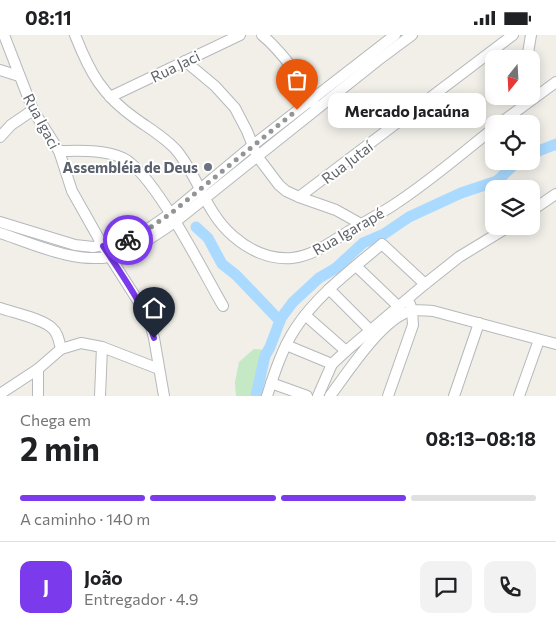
<!DOCTYPE html>
<html lang="pt">
<head>
<meta charset="utf-8">
<style>
	body { margin:0; font-family:Commissioner,sans-serif; background:#f2f2f2; color:#202124; height:100vh; display:flex; flex-direction:column; font-size:19px; white-space:nowrap }
	* { box-sizing:border-box; margin:0 }
	p { font-size:16px; color:#757577 }
	.icon { flex:none; width:28px; height:28px; fill:none; stroke:currentColor; stroke-width:2; stroke-linecap:round; stroke-linejoin:round }
	.map { position:relative; height:361px; overflow:hidden }
	.sheet { display:flex; flex-direction:column; background:#fff; flex:1 }
	.sheet>* { flex:none }
	.needle { width:32px; rotate:198deg }
	.fabs { position:absolute; left:485px; top:15px; display:grid; gap:10px }
	.fabs a { display:grid; place-items:center; width:55px; height:55px; border-radius:10px; background:#fff; box-shadow:0 2px 12px #0003; font-size:25px }
	.pin { position:absolute; display:grid; place-items:center; width:42px; height:42px; color:#fff; margin:-51px -21px; border-radius:50% 50% 50% 0; rotate:-45deg; box-shadow:0 0 5px #0007 }
	.pin .icon { rotate:45deg }
	.courier { position:absolute; display:grid; place-items:center; width:50px; height:50px; margin:-25px; border:4px solid #7c3aed; border-radius:50%; background:#fff; color:#222; box-shadow:0 1px 6px #0007 }
	.bubble { position:absolute; height:35px; border-radius:10px; background:#fff; box-shadow:0 2px 12px #0003; font-size:16px; font-weight:700; line-height:35px; text-align:center }
	.headline em { font-style:normal; font-weight:700 }
	.headline div { display:flex; flex-direction:column-reverse }
	.headline { display:flex; align-items:center; justify-content:space-between; height:85px; padding:0 20px }
	h1 { font-size:32px; font-weight:700; line-height:38px }
	.bar { display:grid; grid-template-columns:repeat(4,1fr); gap:8px 5px; align-content:center; height:60px; padding:0 20px }
	.bar i { height:6px; border-radius:4px; background:#e0e0e0 }
	.bar .active { background:#7c3aed }
	.bar p { grid-column:span 4 }
	.line { display:flex; align-items:center; gap:12px; padding:0 20px; border-top:1px solid #e0e0e0 }
	.line div { flex:1 }
	.round { display:grid; place-items:center; flex:none; width:52px; height:52px; border-radius:10px; background:#f2f2f2 }
	.status { display:flex; justify-content:space-between; align-items:center; height:35px; padding:0 25px; background:#fff; direction:ltr }
	.status svg { height:14px; fill:currentColor }
	.map>svg:first-child { display:block }
</style>
</head>
<body>
<div class="status"><b>08:11</b><svg viewBox="0 0 49 12"><path d="M0 12V9h3v3zM5 12V6h3v6zM10 12V3h3v9zM15 12V0h3v12zM26 1h20v11H26zM47 4h2v5h-2z"/></svg></div>
<div class="map">
<svg width="556" height="361" viewBox="0 0 556 361">
	<rect width="100%" height="100%" fill="#f1efe8"/>
	<!-- green -->
	<path fill="#c5e8c5" d="M 254,314 L 267,315 L 258,361 L 236,361 L 235,347 L 239,327 Z"/>
	<g fill="none" stroke-linecap="round" stroke-linejoin="round">
		<!-- river -->
		<g stroke="#aadaff" stroke-width="11">
			<path d="M 531,119 L 556,109"/>
			<path d="M 196,192 L 208,203 L 222,229 L 236,240 L 280,286"/>
			<path d="M 256,361 L 265,321 L 270,312 L 281,283 L 293,267 L 319,243 L 336,233 L 363,208 L 384,199 L 409,182 L 461,158 L 497,146 L 518,126"/>
		</g>
		<defs>
			<g id="minor">
				<path d="M 4,0 L 33,75 L 59,116 L 72,156 L 103,211 L 140,269 L 150,288 L 154,303 L 164,361"/>
				<path d="M 75,0 C 90,38 102,60 136,84 C 150,94 166,103 177,116 C 199,143 206,178 233,201 C 249,215 270,225 292,223 C 313,221 331,207 349,196 C 363,188 378,180 392,171 C 428,148 461,119 494,93"/>
				<path d="M 262,0 C 279,14 307,49 314,69"/>
				<path d="M 527,24 L 531,0"/>
				<path d="M 185,26 L 215,51 L 235,73 L 247,96 L 257,121 L 279,150 L 286,156 L 299,162 L 336,175 L 361,189"/>
				<path d="M 0,35 L 19,41"/>
				<path d="M 110,62 L 240,0"/>
				<path d="M 499,89 L 556,47"/>
				<path d="M 0,102 L 11,90 L 33,75"/>
				<path d="M 59,116 C 79,116 103,114 123,123 C 155,139 203,237 223,271"/>
				<path d="M 299,162 L 513,0"/>
				<path d="M 531,176 L 556,159"/>
				<path d="M 0,187 L 75,210 L 93,212 L 128,205 L 145,196 L 170,179 L 253,110 L 395,0"/>
				<path d="M 0,198 C 34,209 73,228 109,222 C 133,217 155,200 175,187 L 377,26 L 412,0"/>
				<path d="M 356,231 L 399,272"/>
				<path d="M 329,254 L 370,295"/>
				<path d="M 0,273 C 14,278 41,283 52,293 C 58,298 59,306 61,314"/>
				<path d="M 305,280 L 346,316"/>
				<path d="M 286,310 L 332,329"/>
				<path d="M 271,348 L 307,361"/>
				<path d="M 0,359 L 38,334 L 61,314 L 81,308 L 102,312 L 159,334"/>
				<path d="M 38,361 L 38,334"/>
				<path d="M 100,361 L 102,312"/>
				<path d="M 267,361 C 274,339 282,314 295,294 C 317,260 351,235 382,209 L 425,249"/>
				<path d="M 318,361 L 332,329 L 346,316 L 425,249 L 459,222 L 510,191"/>
				<path d="M 330,361 C 348,337 381,285 410,276 C 417,274 426,276 433,276 L 556,309"/>
				<path d="M 388,361 L 413,290 L 412,275 L 410,269"/>
				<path d="M 454,361 L 479,288"/>
				<path d="M 519,361 L 539,305"/>
			</g>
		</defs>
		<!-- minor casing -->
		<use href="#minor" stroke="#b5b8bc" stroke-width="12"/>
		<!-- minor -->
		<use href="#minor" stroke="#fff" stroke-width="10"/>
	</g>
	<g fill="none" stroke-linecap="round" stroke-linejoin="round">
		<!-- done -->
		<path stroke="#929495" stroke-width="5" stroke-dasharray="0 9" d="M 128,205 L 145,196 L 170,179 L 297,75"/>
		<!-- route -->
		<path stroke="#7c3aed" stroke-width="6" d="M 128,205 L 103,211 C 122,240 144,270 154,303"/>
	</g>
	<!-- markers -->
	<circle fill="#6b7280" stroke="#fff" stroke-width="2" cx="208" cy="132" r="5"/>
	<g text-anchor="middle" dominant-baseline="central" stroke-width="4" stroke-linejoin="round" paint-order="stroke">
		<!-- street labels -->
		<g font-size="15" fill="#5f6368" stroke="#fff">
			<text transform="translate(175 31) rotate(-26)">Rua Jaci</text>
			<text transform="translate(42 86) rotate(62)">Rua Igaci</text>
			<text transform="translate(347 127) rotate(-37)">Rua Jutaí</text>
			<text transform="translate(348 196) rotate(-30)">Rua Igarapé</text>
		</g>
		<!-- worship labels -->
		<g font-size="15" font-weight="bold" fill="#5b616d" stroke="#fff" text-anchor="end">
			<text x="198" y="132">Assembléia de Deus</text>
		</g>
	</g>
</svg>
<div class="fabs">
<a><svg class="needle" viewBox="-14 -14 28 28"><path d="M0-13l5 13h-10z" fill="#e53935"/><path d="M0 13l5-13h-10z" fill="#757577"/></svg></a>
<a><svg class="icon" aria-label="locate" viewBox="0 0 24 24"><circle cx="12" cy="12" r="6"/><path d="M12 2v4M12 18v4M2 12h4M18 12h4"/></svg></a>
<a><svg class="icon" aria-label="layers" viewBox="0 0 24 24"><path d="M12 4l9 5-9 5-9-5zM3 14l9 5 9-5"/></svg></a>
</div>
<div class="pin" style="left:297px;top:75px;background:#ea580c"><svg class="icon" aria-label="bag" viewBox="0 0 24 24"><path d="M5 8h14l-1 12H6zM9 8a3 3 0 0 1 6 0"/></svg></div>
<div class="pin" style="left:154px;top:303px;background:#1f2937"><svg class="icon" aria-label="home" viewBox="0 0 24 24"><path d="M3 11l9-7 9 7M6 9v11h12V9"/></svg></div>
<div class="courier" style="left:128px;top:205px"><svg class="icon" aria-label="bike" viewBox="0 0 24 24"><circle cx="6" cy="16" r="4"/><circle cx="18" cy="16" r="4"/><path d="M6 16l4-8h5l3 8M10 8l3 8H6M13 5h3"/></svg></div>
<div class="bubble" style="left:328px;top:58px;width:158px">Mercado Jacaúna</div>
</div>
<section class="sheet">
<div class="headline"><div><h1>2 min</h1><p>Chega em</p></div><em>08:13–08:18</em></div>
<div class="bar"><i class="active"></i><i class="active"></i><i class="active"></i><i></i><p>A caminho · 140 m</p></div>
<div class="line" style="height:90px"><b class="round" style="background:#7c3aed;color:#fff">J</b><div><b>João</b><p>Entregador · 4.9</p></div><a class="round"><svg class="icon" aria-label="chat" viewBox="0 0 24 24"><path d="M4 5h16v11H9l-5 4z"/></svg></a><a class="round"><svg class="icon" aria-label="phone" viewBox="0 0 24 24"><path d="M5 4h4l2 5-3 2q2 4 5 5l2-3 5 2v4C11 20 4 13 5 4z"/></svg></a></div>
</section>
</body>
</html>
